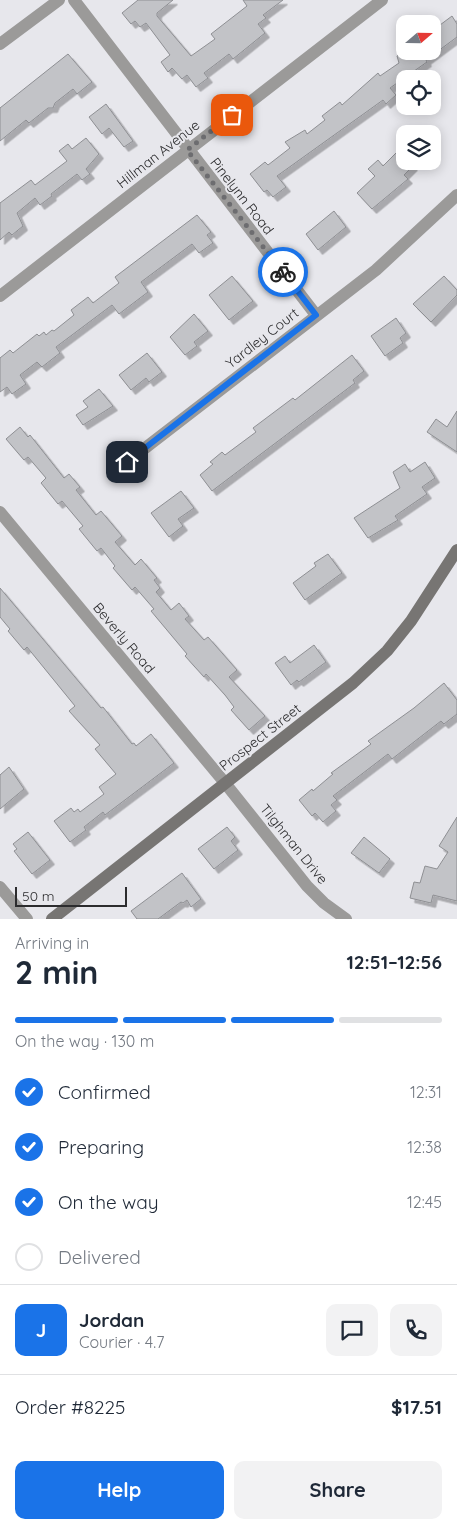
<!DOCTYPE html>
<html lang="en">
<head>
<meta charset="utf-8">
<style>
	body { margin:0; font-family:Quicksand,sans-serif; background:#f2f2f3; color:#1f2937; height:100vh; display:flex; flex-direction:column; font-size:19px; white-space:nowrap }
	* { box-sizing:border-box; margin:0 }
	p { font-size:16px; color:#747a83 }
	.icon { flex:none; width:28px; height:28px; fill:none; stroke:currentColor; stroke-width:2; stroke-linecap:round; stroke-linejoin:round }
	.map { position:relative; height:919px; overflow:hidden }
	.sheet { display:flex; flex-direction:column; background:#fff; flex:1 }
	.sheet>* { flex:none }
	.needle { width:32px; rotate:70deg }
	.controls { position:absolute; left:396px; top:15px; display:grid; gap:10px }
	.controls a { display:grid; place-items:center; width:45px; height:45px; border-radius:10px; background:#fff; box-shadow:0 2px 12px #0003; font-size:25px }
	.scale { position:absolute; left:15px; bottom:12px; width:112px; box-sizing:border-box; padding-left:5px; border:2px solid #2c2c2e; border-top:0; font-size:14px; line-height:18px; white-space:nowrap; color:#2c2c2e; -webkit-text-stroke:4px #e7e7ec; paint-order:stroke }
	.pin { position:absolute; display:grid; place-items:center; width:42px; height:42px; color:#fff; margin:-21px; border-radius:10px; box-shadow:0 2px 8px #0006 }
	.courier { position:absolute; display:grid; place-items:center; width:50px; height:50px; margin:-25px; border:4px solid #1a73e8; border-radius:50%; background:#fff; color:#222; box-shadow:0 1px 6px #0007 }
	.headline em { font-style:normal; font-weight:800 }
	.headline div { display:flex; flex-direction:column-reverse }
	.headline { display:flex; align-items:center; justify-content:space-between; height:85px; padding:0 15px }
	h1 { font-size:32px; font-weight:800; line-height:38px }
	.bar { display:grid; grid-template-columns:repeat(4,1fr); gap:8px 5px; align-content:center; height:60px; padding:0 15px }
	.bar i { height:6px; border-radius:4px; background:#e0e1e3 }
	.bar .active { background:#1a73e8 }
	.bar p { grid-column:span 4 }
	.line { display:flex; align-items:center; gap:12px; padding:0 15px; border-top:1px solid #e0e1e3 }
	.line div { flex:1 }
	.round { display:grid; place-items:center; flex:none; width:52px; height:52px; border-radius:10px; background:#f2f2f3 }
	ol { padding:0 15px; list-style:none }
	li { display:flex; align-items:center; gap:15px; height:55px }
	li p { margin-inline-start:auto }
	li .icon { padding:5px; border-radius:50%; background:#1a73e8; color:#fff; stroke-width:4 }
	li:last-child { color:#747a83 }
	li i { width:28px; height:28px; border:2px solid #e0e1e3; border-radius:50% }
	.action { display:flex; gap:10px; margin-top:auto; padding:10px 15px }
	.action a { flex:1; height:58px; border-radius:10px; background:#1a73e8; color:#fff; font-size:20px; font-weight:800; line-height:58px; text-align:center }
	.action a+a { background:#f2f2f3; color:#1f2937 }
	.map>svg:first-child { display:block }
</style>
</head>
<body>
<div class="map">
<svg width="457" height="919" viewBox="0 0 457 919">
	<defs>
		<filter id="shadow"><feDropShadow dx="4.5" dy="4.5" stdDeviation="0" flood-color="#0004"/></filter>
	</defs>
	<rect width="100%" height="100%" fill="#e7e7ec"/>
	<!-- building -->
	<g fill="#c2c3c7" stroke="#8e8f93" filter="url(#shadow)">
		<path d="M 138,0 L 173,0 L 157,13 L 157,16 L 191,56 L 215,39 L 211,34 L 247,6 L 243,0 L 283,0 L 263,15 L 266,18 L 258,24 L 265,33 L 233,59 L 229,54 L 204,73 L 208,78 L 196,87 L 187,75 L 182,79 L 172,68 L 168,72 L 161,62 L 170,55 L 146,23 L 140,27 L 135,21 L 131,24 L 122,13 Z"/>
		<path d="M 452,16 L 457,24 L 457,37 L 426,60 L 427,62 L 390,88 L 396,95 L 386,104 L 383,100 L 277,176 L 286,187 L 273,197 L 267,190 L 264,192 L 250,174 L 265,162 L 268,165 L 290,148 L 285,142 L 305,130 L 307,134 L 325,120 L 322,116 L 340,102 L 342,105 L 378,73 L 380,76 L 399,63 L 397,56 L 404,51 L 432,51 L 432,31 Z"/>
		<path d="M 68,54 L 92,82 L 77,94 L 73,89 L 55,103 L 53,108 L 48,108 L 29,123 L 26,120 L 0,141 L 0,108 Z"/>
		<path d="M 106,104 L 133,141 L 124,147 L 109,128 L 102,134 L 89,117 Z"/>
		<path d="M 86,138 L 99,154 L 86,169 L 90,174 L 82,180 L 77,174 L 51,194 L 52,196 L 40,205 L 35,198 L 17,213 L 23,226 L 12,235 L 9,232 L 0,240 L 0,203 L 31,180 L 35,185 L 67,161 L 59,151 L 68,144 L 72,149 Z"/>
		<path d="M 398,151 L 405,161 L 413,166 L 404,175 L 408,179 L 372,209 L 357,193 L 375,176 L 368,169 L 378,160 L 383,166 Z"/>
		<path d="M 334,211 L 346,227 L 318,250 L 306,234 Z"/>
		<path d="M 197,215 L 211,232 L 207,235 L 213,243 L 199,253 L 192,244 L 141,282 L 148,292 L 119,314 L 112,305 L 56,347 L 60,353 L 42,367 L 37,362 L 20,375 L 26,384 L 12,394 L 7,387 L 0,392 L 0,358 L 10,350 L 13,353 L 37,334 L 39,336 L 44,332 L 46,335 L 52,330 L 54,331 L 74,315 L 71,310 L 88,297 L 93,303 L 119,283 L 115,277 Z"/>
		<path d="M 232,276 L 253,301 L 229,320 L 209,295 Z"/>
		<path d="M 444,276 L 457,290 L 457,295 L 431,322 L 413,304 Z"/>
		<path d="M 194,314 L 208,331 L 194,342 L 197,346 L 185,355 L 170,337 Z"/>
		<path d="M 396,318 L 406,333 L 400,338 L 403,343 L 385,356 L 371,336 Z"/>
		<path d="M 147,353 L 162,372 L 149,382 L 146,378 L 131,390 L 119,375 Z"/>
		<path d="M 352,355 L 364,371 L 353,380 L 355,383 L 212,491 L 200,475 L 213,464 L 210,462 L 222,452 L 225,455 L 256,432 L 253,428 L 293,398 L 295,400 Z"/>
		<path d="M 99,389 L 113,406 L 83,425 L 76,415 L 88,407 L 83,401 Z"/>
		<path d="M 457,411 L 457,452 L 427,432 L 436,419 L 447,427 Z"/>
		<path d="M 20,427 L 28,437 L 30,435 L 64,478 L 69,474 L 80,487 L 76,490 L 96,515 L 101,511 L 122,536 L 115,542 L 135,565 L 141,559 L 157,578 L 154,580 L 160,588 L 156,592 L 171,610 L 179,603 L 189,616 L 185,619 L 204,640 L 208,637 L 237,670 L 229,677 L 265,716 L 249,730 L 231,710 L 234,707 L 225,695 L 206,674 L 204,677 L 185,656 L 187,654 L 151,611 L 154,609 L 135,587 L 132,590 L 113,568 L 115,566 L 101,548 L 97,551 L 79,529 L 83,526 L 62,501 L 58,504 L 41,483 L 46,478 L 28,457 L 24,460 L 6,439 Z"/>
		<path d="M 425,462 L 435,478 L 422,487 L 427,494 L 395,516 L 398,520 L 368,538 L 354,518 L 400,488 L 393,472 L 405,464 L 410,472 Z"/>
		<path d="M 181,491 L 194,508 L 178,519 L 183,526 L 169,537 L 151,513 Z"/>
		<path d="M 328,554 L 342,573 L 305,600 L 293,583 L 316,566 L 314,563 Z"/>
		<path d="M 0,588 L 101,708 L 103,707 L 132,744 L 134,743 L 136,746 L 151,734 L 174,763 L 105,815 L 103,812 L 84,827 L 86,830 L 70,842 L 54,821 L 71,808 L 74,812 L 78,809 L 80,812 L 104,794 L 99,787 L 116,774 L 95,749 L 100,745 L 69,711 L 75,706 L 27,647 L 24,650 L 8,631 L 10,629 L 0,617 Z"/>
		<path d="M 314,645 L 326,662 L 299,682 L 297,680 L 291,685 L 275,663 L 285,656 L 290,663 Z"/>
		<path d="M 444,683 L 457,700 L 457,714 L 444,724 L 441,721 L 392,759 L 388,754 L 333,796 L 337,800 L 331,805 L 336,811 L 323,822 L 315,813 L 312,816 L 299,800 L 312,789 L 313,791 L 333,774 L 331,773 L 371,744 L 368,741 L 414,708 Z"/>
		<path d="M 9,767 L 24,789 L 0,809 L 0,775 Z"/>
		<path d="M 457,817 L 457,901 L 433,895 L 431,903 L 410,898 L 414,882 L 420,883 L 425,866 L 437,869 L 448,852 L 439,846 Z"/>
		<path d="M 227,827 L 235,837 L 231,841 L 238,850 L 214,869 L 198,849 Z"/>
		<path d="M 28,832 L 50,860 L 32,874 L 14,851 L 17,849 L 13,844 Z"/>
		<path d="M 364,837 L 390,859 L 379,873 L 351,853 Z"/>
		<path d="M 182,873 L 201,899 L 191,907 L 187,900 L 183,903 L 181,902 L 158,919 L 137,919 L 131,911 Z"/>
	</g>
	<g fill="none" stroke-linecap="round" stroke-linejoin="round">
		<!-- street -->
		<g stroke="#9b9a99" stroke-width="12">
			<path d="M 74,0 L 316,315"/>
			<path d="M 0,44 L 59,0"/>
			<path d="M 0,296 L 382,0"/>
			<path d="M 127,462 L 376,270 L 457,195"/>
			<path d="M 0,512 L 225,783 L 307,886 L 324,903 L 346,919"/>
			<path d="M 0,887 L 27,919"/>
		</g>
		<!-- secondary -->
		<path stroke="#777573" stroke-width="12" d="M 52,919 L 353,683 L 387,651 L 411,621 L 457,550"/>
	</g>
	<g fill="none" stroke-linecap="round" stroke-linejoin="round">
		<!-- done -->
		<path stroke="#6d6d70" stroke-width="5" stroke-dasharray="0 9" d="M 232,115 L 187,150 L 283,272"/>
		<!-- route -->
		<path stroke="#1a73e8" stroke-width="6" d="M 127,462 L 316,315 L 283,272"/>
	</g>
	<g text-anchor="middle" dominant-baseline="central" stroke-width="4" stroke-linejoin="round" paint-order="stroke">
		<!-- street labels -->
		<g font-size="14" fill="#2c2c2e" stroke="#e7e7ec">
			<text transform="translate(158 154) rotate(-38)">Hillman Avenue</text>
			<text transform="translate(242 196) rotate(52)">Pinelynn Road</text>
			<text transform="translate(262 338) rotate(-38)">Yardley Court</text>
			<text transform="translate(124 638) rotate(50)">Beverly Road</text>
			<text transform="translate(260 737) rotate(-38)">Prospect Street</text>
			<text transform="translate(294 844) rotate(51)">Tilghman Drive</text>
		</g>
	</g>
</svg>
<div class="controls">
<a><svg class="needle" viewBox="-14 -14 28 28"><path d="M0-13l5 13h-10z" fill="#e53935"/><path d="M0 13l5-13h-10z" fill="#747a83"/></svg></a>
<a><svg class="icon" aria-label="locate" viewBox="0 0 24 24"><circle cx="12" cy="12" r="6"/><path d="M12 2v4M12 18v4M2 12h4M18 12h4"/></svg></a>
<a><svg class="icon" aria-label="layers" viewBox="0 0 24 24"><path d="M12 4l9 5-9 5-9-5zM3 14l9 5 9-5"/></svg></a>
</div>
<div class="scale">50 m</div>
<div class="pin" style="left:232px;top:115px;background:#ea580c"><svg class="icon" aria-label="bag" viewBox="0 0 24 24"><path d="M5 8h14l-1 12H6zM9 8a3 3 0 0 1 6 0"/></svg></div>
<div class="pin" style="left:127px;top:462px;background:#1f2937"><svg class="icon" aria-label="home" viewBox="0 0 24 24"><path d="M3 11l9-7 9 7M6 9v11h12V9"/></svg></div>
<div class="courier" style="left:283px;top:272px"><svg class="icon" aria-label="bike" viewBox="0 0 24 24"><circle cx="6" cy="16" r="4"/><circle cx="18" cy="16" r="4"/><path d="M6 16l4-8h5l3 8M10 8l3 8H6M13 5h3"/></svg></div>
</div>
<section class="sheet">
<div class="headline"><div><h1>2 min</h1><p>Arriving in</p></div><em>12:51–12:56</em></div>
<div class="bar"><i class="active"></i><i class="active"></i><i class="active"></i><i></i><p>On the way · 130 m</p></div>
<ol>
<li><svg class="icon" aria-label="check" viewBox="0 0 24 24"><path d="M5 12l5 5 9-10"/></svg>Confirmed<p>12:31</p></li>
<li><svg class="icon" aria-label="check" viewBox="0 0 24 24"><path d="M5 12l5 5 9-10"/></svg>Preparing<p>12:38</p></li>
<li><svg class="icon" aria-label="check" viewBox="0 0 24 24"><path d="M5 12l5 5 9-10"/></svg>On the way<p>12:45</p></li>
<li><i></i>Delivered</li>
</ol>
<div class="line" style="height:90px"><b class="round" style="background:#1a73e8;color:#fff">J</b><div><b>Jordan</b><p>Courier · 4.7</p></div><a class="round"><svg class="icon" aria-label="chat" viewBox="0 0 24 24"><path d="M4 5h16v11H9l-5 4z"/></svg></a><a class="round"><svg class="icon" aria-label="phone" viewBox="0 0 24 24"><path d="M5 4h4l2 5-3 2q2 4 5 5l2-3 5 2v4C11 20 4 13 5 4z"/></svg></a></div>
<div class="line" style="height:65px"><div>Order #8225</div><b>$17.51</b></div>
<div class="action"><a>Help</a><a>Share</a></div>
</section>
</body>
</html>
